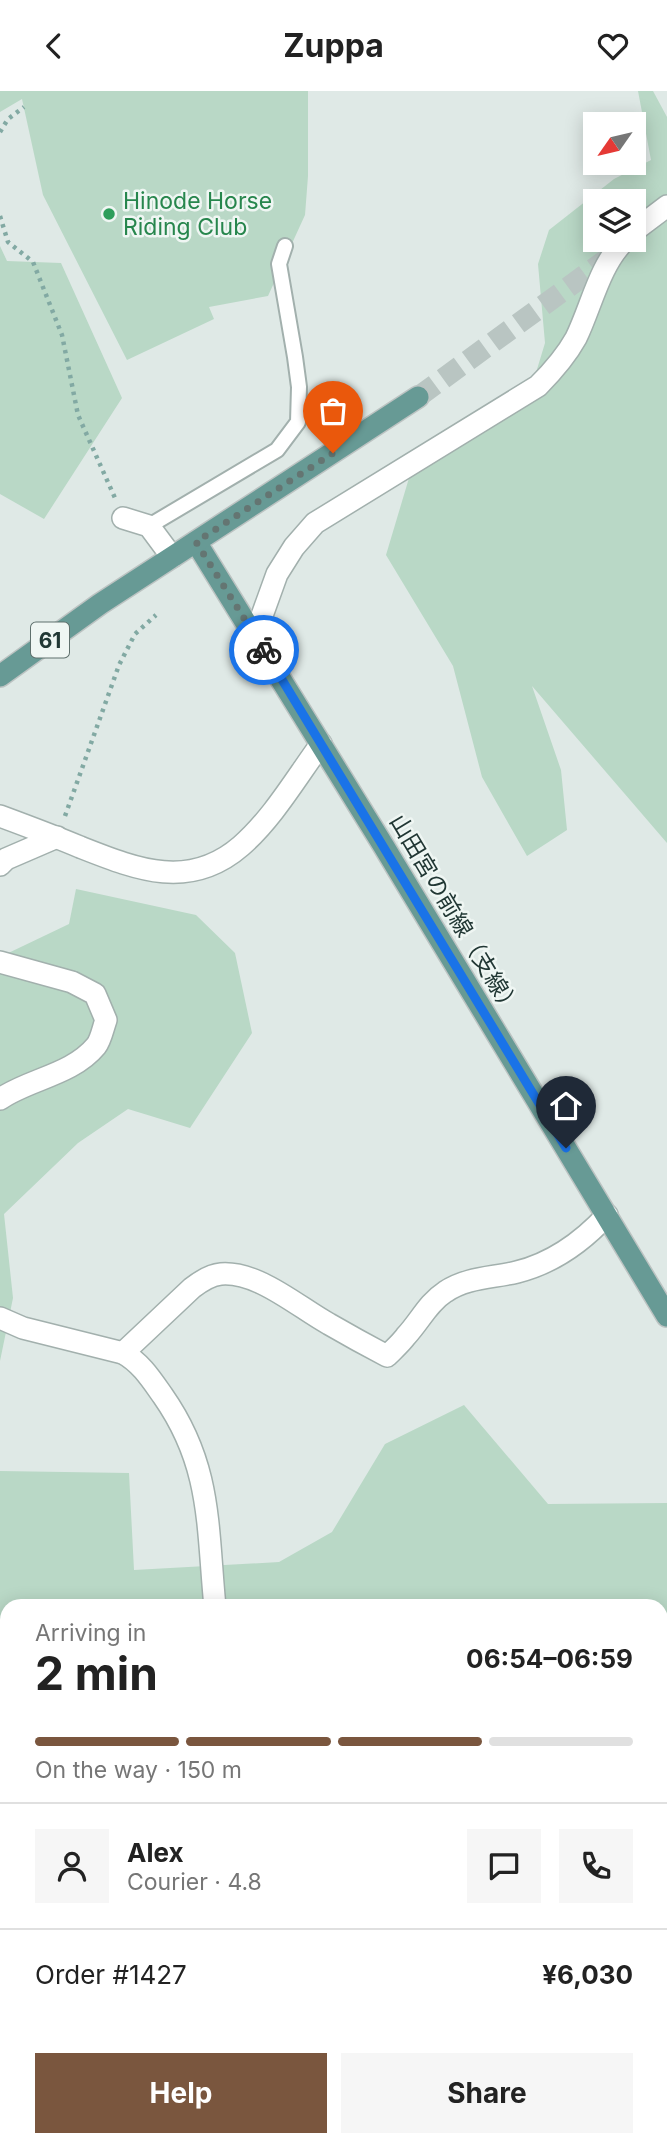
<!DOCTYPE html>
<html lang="en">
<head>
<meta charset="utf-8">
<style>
	body { margin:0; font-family:Inter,"Noto Sans JP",sans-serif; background:#f6f6f6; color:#222; height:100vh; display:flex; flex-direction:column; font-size:26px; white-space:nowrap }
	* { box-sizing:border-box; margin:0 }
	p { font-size:23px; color:#767676 }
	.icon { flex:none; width:38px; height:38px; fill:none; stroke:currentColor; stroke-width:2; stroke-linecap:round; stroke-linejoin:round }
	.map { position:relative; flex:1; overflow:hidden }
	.panel { position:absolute; left:0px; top:1508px; width:668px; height:548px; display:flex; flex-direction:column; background:#fff; border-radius:21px 21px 0 0; box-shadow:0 4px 18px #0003 }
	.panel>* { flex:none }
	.needle { width:46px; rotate:236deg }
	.tools { position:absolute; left:583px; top:21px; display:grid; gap:14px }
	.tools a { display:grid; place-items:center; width:63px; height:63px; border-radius:0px; background:#fff; box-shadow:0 4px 18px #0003; font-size:35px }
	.pin { position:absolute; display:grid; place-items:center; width:60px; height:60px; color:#fff; margin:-72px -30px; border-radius:50% 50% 50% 0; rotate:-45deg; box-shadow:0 0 7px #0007 }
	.pin .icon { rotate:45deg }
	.courier { position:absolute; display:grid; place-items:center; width:70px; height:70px; margin:-35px; border:5px solid #1a73e8; border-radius:50%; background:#fff; color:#222; box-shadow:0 2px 9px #0007 }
	.headline em { font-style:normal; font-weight:700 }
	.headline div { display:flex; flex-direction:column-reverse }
	.headline { display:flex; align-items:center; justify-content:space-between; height:119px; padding:0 35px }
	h1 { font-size:46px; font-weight:700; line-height:52px }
	.bar { display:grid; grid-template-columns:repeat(4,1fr); gap:10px 7px; align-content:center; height:84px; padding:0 35px }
	.bar i { height:9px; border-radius:5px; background:#e0e0e0 }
	.bar .active { background:#7a563e }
	.bar p { grid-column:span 4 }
	.line { display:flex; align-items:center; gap:18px; padding:0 35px; border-top:2px solid #e0e0e0 }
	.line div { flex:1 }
	.round { display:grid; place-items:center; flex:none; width:74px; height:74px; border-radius:0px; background:#f6f6f6 }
	.cta { display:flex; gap:14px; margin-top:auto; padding:14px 35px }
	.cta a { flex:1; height:80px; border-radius:0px; background:#7a563e; color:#fff; font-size:28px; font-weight:700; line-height:80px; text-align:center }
	.cta a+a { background:#f6f6f6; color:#222 }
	header { display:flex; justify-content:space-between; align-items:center; height:91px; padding:0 35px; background:#fff; font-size:32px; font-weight:700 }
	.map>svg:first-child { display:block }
</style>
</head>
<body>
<header><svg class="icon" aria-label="back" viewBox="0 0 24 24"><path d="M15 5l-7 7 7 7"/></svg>Zuppa<svg class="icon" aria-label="heart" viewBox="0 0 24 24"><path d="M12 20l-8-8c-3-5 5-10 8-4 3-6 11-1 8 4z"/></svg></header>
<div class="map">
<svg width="667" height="2055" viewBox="0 0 667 2055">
	<rect width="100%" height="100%" fill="#dfe9e6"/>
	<!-- green -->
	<g fill="#b9d8c6" fill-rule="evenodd">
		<path d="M 0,0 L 308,0 L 308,85 L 305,124 L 268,205 L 209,216 L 214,228 L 127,269 L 43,104 L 22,8 L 0,21 Z"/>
		<path d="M 638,0 L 653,0 L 667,26 L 667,752 L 532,595 L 561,679 L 567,739 L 527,765 L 482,686 L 453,575 L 386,464 L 409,387 L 535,285 L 545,252 L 538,173 L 549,139 L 614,88 L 651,69 ZM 595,110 L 634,110 L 634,149 L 595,149 Z"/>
		<path d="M 0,155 L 7,170 L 61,172 L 122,307 L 44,428 L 0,403 Z"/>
		<path d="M 76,798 L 196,824 L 235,862 L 252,942 L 190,1037 L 128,1018 L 78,1052 L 4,1123 L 13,1207 L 0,1270 L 0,866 L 69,833 Z"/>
		<path d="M 464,1314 L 548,1413 L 667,1412 L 667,1779 L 662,1782 L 662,1516 L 7,1516 L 7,1833 L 0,1833 L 0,1380 L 129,1382 L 134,1479 L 279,1471 L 332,1441 L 385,1353 Z"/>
		<path d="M 662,1926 L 667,1935 L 667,2055 L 572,2055 L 570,2049 L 662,2049 Z"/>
		<path d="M 0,1930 C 8,1962 10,1991 0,2023 Z"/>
	</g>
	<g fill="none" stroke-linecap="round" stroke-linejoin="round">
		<!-- river -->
		<g stroke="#8bb6c9" stroke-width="46">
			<path d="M 0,1620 L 7,1621"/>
			<path d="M 662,1623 L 667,1623"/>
		</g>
		<!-- primary-tunnel -->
		<path stroke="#b9c5c2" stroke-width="21" stroke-dasharray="21 10" stroke-linecap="butt" d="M 418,306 L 615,162"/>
		<defs>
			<path id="service" d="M 149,435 L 277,359 L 298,331 L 299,296 L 295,266 L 279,173 L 285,155"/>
			<g id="minor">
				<path d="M 634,140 L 667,115"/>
				<path d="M 123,427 L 149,435 L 172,466"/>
				<path d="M 255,544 L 277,483 L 294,456 L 315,432 L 538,295 C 553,280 566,265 576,247 C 592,214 599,175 625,149"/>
				<path d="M 0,774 L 6,768 L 57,746"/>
				<path d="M 0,871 L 72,891 L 95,903 L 106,929 C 103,937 101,949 96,955 C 72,984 29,988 0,1008"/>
				<path d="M 0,1227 L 23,1237 L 123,1262 C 141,1272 151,1288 163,1305 C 212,1375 207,1435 215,1516"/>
				<path d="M 123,1262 L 192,1197 C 201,1190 210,1184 221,1183 C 258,1180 298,1216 329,1233 C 348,1244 368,1255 387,1265 C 394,1258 401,1252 406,1245 C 420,1230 428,1212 445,1201 C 467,1186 493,1187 517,1181 C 553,1172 583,1150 607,1124"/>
				<path d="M 605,2049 L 607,2055"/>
				<path d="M 244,2055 L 245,2049"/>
				<path d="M 376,2055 L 382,2049"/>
			</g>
			<path id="tertiary" d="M 0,725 C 27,735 54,745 80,756 C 136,778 189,800 241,755 C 273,727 296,687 321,653"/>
			<g id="primary">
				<path d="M 196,451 L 383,754 L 667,1225"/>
				<path d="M 0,585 L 100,513 L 418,306"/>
			</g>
		</defs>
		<!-- service casing -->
		<use href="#service" stroke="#a2b0ad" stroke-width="18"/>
		<!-- minor casing -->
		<use href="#minor" stroke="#a2b0ad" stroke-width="24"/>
		<!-- tertiary casing -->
		<use href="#tertiary" stroke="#a2b0ad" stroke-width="24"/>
		<!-- primary casing -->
		<use href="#primary" stroke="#bcc3c2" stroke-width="24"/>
		<!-- path -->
		<g stroke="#82a9a3" stroke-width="4.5" stroke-dasharray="3.5 5" stroke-linecap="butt">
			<path d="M 0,41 L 8,28 L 24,16"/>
			<path d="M 0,125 L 8,151 L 33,171 L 62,244 L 78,324 L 115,407"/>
			<path d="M 65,725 L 119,574 L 135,543 L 156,524"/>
		</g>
		<!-- service -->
		<use href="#service" stroke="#fff" stroke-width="14"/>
		<!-- minor -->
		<use href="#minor" stroke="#fff" stroke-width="21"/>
		<!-- tertiary -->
		<use href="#tertiary" stroke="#fff" stroke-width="21"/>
		<!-- primary -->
		<use href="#primary" stroke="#679a95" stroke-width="21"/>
	</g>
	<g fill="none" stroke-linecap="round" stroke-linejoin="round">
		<!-- done -->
		<path stroke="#647572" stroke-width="7" stroke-dasharray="0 12.6" d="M 264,559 L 196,451 L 333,362"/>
		<!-- route -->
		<path stroke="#1a73e8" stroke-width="9" d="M 264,559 L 566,1057"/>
	</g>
	<!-- markers -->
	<circle fill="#2e9e5b" stroke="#eff6f3" stroke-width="2.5" cx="109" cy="123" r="7"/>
	<g text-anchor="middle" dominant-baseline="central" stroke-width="5" stroke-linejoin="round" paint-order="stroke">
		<!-- shield labels -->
		<rect fill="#eff6f3" stroke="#5f706d" stroke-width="2" x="31" y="531.5" width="38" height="35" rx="5"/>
		<g font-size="21" font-weight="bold" fill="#213734">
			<text x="50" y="549">61</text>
		</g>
		<!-- leisure labels -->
		<g font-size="23" fill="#27864d" stroke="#eff6f3" text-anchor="start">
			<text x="123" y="110">Hinode Horse<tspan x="123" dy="26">Riding Club</tspan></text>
		</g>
		<!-- street labels -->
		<g font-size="23" fill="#213734" stroke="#eff6f3">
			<text transform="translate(455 824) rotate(59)">山田宮の前線（支線）</text>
		</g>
	</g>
</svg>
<div class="tools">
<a><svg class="needle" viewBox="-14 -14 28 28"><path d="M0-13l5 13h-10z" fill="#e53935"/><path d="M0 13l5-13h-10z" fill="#767676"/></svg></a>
<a><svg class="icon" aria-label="layers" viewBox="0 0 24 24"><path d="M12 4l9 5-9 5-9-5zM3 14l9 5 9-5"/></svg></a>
</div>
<div class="pin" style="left:333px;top:362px;background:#ea580c"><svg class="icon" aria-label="bag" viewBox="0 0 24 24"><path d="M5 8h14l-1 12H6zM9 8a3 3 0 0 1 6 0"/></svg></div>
<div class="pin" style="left:566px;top:1057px;background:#1f2937"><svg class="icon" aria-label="home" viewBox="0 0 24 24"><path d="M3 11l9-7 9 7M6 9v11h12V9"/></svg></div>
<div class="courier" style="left:264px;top:559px"><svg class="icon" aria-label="bike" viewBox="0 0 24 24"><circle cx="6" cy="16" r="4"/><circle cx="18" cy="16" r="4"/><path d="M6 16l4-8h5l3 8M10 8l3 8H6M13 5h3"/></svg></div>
<section class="panel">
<div class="headline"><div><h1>2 min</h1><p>Arriving in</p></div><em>06:54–06:59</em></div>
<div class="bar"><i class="active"></i><i class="active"></i><i class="active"></i><i></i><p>On the way · 150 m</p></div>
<div class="line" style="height:126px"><a class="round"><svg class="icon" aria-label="person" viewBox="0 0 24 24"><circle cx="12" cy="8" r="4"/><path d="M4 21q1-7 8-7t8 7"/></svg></a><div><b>Alex</b><p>Courier · 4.8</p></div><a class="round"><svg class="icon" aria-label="chat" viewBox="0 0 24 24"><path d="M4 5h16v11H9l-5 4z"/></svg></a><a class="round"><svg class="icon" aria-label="phone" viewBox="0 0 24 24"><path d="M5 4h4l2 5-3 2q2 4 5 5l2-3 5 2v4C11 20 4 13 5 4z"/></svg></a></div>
<div class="line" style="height:91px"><div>Order #1427</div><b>¥6,030</b></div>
<div class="cta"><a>Help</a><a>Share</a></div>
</section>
</div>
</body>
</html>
